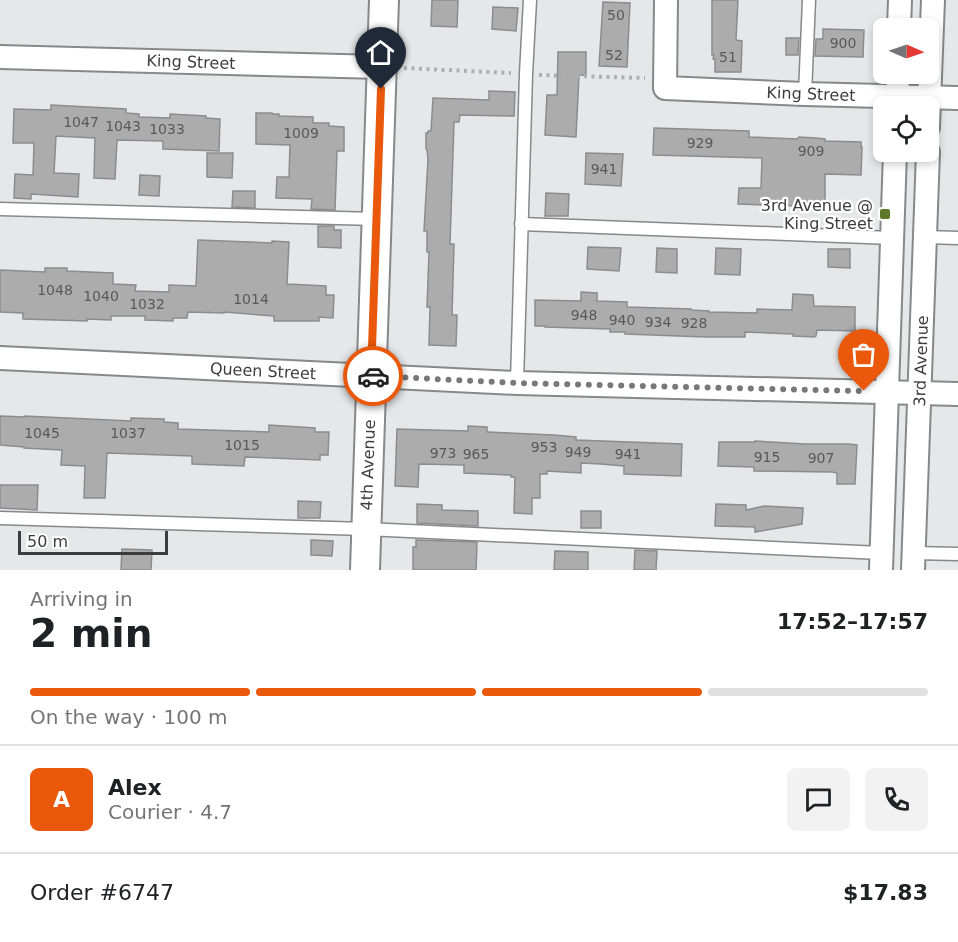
<!DOCTYPE html>
<html lang="en">
<head>
<meta charset="utf-8">
<style>
	body { margin:0; font-family:"DejaVu Sans",sans-serif; background:#f2f2f2; color:#202124; height:100vh; display:flex; flex-direction:column; font-size:22px; white-space:nowrap }
	* { box-sizing:border-box; margin:0 }
	p { font-size:20px; color:#757577 }
	.icon { flex:none; width:33px; height:33px; fill:none; stroke:currentColor; stroke-width:2; stroke-linecap:round; stroke-linejoin:round }
	.map { position:relative; height:570px; overflow:hidden }
	.panel { display:flex; flex-direction:column; background:#fff; flex:1 }
	.panel>* { flex:none }
	.needle { width:39px; rotate:92deg }
	.fabs { position:absolute; left:873px; top:18px; display:grid; gap:12px }
	.fabs a { display:grid; place-items:center; width:66px; height:66px; border-radius:9px; background:#fff; box-shadow:0 3px 9px #0003; font-size:30px }
	.scale { position:absolute; left:18px; bottom:15px; width:150px; box-sizing:border-box; padding-left:6px; border:3px solid #3d3d3d; border-top:0; font-size:16px; line-height:21px; white-space:nowrap; color:#3d3d3d; -webkit-text-stroke:4px #fff; paint-order:stroke }
	.pin { position:absolute; display:grid; place-items:center; width:51px; height:51px; color:#fff; margin:-62px -26px; border-radius:50% 50% 50% 0; rotate:-45deg; box-shadow:0 0 6px #0007 }
	.pin .icon { rotate:45deg }
	.courier { position:absolute; display:grid; place-items:center; width:60px; height:60px; margin:-30px; border:4px solid #ea580c; border-radius:50%; background:#fff; color:#222; box-shadow:0 2px 8px #0007 }
	.head em { font-style:normal; font-weight:700 }
	.head div { display:flex; flex-direction:column-reverse }
	.head { display:flex; align-items:center; justify-content:space-between; height:102px; padding:0 30px }
	h1 { font-size:39px; font-weight:700; line-height:45px }
	.bar { display:grid; grid-template-columns:repeat(4,1fr); gap:9px 6px; align-content:center; height:72px; padding:0 30px }
	.bar i { height:8px; border-radius:4px; background:#e0e0e0 }
	.bar .current { background:#ea580c }
	.bar p { grid-column:span 4 }
	.line { display:flex; align-items:center; gap:15px; padding:0 30px; border-top:2px solid #e0e0e0 }
	.line div { flex:1 }
	.round { display:grid; place-items:center; flex:none; width:63px; height:63px; border-radius:9px; background:#f2f2f2 }
	.map>svg:first-child { display:block }
</style>
</head>
<body>
<div class="map">
<svg width="958" height="570" viewBox="0 0 958 570">
	<rect width="100%" height="100%" fill="#e6e7e9"/>
	<!-- building -->
	<g fill="#adacad" stroke="#8c8c8d" stroke-width="1.5">
		<path d="M 432,0 L 458,0 L 457,27 L 431,26 Z"/>
		<path d="M 712,0 L 738,0 L 736,40 L 742,41 L 741,72 L 715,72 L 715,59 L 713,59 L 714,55 L 712,55 Z"/>
		<path d="M 603,2 L 630,3 L 627,67 L 599,66 Z"/>
		<path d="M 493,7 L 518,8 L 516,31 L 492,29 Z"/>
		<path d="M 823,29 L 864,30 L 863,57 L 815,56 L 816,39 L 823,39 Z"/>
		<path d="M 786,38 L 799,38 L 798,55 L 786,55 Z"/>
		<path d="M 558,52 L 586,52 L 586,75 L 579,75 L 576,137 L 545,135 L 547,95 L 557,95 Z"/>
		<path d="M 489,91 L 515,92 L 514,116 L 460,115 L 459,122 L 454,122 L 450,244 L 454,244 L 452,315 L 457,315 L 456,346 L 429,345 L 430,307 L 427,307 L 429,252 L 427,252 L 427,231 L 424,231 L 428,159 L 427,150 L 426,149 L 426,133 L 428,133 L 428,131 L 431,131 L 433,98 L 489,100 Z"/>
		<path d="M 51,105 L 126,109 L 126,113 L 139,114 L 139,117 L 170,118 L 170,114 L 206,116 L 206,118 L 220,119 L 219,151 L 163,149 L 163,141 L 117,140 L 115,179 L 94,178 L 95,138 L 56,136 L 54,173 L 79,174 L 78,197 L 31,194 L 31,199 L 14,198 L 15,174 L 33,175 L 34,143 L 13,143 L 14,109 L 51,110 Z"/>
		<path d="M 256,113 L 272,113 L 272,114 L 279,114 L 279,116 L 313,117 L 313,123 L 329,123 L 329,126 L 344,127 L 344,151 L 337,151 L 335,210 L 311,209 L 312,199 L 276,198 L 277,177 L 289,177 L 290,145 L 256,144 Z"/>
		<path d="M 654,128 L 749,131 L 749,137 L 797,139 L 799,137 L 816,138 L 825,139 L 825,141 L 861,142 L 861,147 L 862,147 L 861,175 L 825,174 L 825,207 L 738,204 L 739,188 L 761,188 L 762,158 L 653,155 Z"/>
		<path d="M 207,153 L 233,153 L 232,178 L 207,177 Z"/>
		<path d="M 586,153 L 623,154 L 621,186 L 585,184 Z"/>
		<path d="M 140,175 L 160,176 L 159,196 L 139,195 Z"/>
		<path d="M 233,191 L 255,191 L 255,208 L 232,207 Z"/>
		<path d="M 546,193 L 569,194 L 568,216 L 545,216 Z"/>
		<path d="M 318,226 L 334,226 L 334,230 L 341,230 L 341,248 L 318,247 Z"/>
		<path d="M 198,240 L 272,243 L 272,241 L 289,242 L 287,284 L 326,286 L 326,295 L 334,295 L 333,318 L 319,317 L 319,321 L 274,321 L 274,316 L 224,312 L 224,313 L 188,312 L 187,318 L 173,318 L 173,321 L 145,320 L 145,316 L 111,316 L 111,320 L 87,319 L 87,321 L 23,319 L 23,313 L 0,312 L 0,270 L 45,272 L 45,268 L 67,268 L 67,271 L 113,273 L 113,284 L 136,285 L 135,291 L 169,292 L 169,285 L 196,286 Z"/>
		<path d="M 588,247 L 621,248 L 619,271 L 587,269 Z"/>
		<path d="M 657,248 L 677,249 L 677,273 L 656,272 Z"/>
		<path d="M 716,248 L 741,249 L 740,275 L 715,274 Z"/>
		<path d="M 828,249 L 850,249 L 850,268 L 828,267 Z"/>
		<path d="M 581,292 L 597,293 L 597,301 L 627,302 L 627,307 L 691,309 L 691,310 L 709,311 L 709,312 L 757,313 L 757,309 L 792,310 L 793,294 L 813,295 L 814,306 L 855,307 L 855,331 L 817,330 L 816,336 L 814,337 L 793,336 L 793,334 L 745,332 L 745,337 L 706,337 L 625,334 L 625,332 L 610,332 L 610,329 L 545,327 L 545,326 L 535,326 L 535,300 L 581,301 Z"/>
		<path d="M 0,416 L 25,417 L 25,416 L 131,421 L 131,418 L 164,419 L 164,422 L 178,423 L 178,429 L 269,432 L 269,425 L 315,428 L 315,432 L 329,432 L 328,455 L 320,455 L 320,460 L 245,457 L 244,466 L 192,464 L 192,456 L 107,453 L 105,498 L 84,498 L 85,466 L 61,465 L 62,450 L 24,448 L 24,447 L 0,445 Z"/>
		<path d="M 468,426 L 487,427 L 487,432 L 488,432 L 554,435 L 576,437 L 576,440 L 682,444 L 681,476 L 624,474 L 624,466 L 601,464 L 581,463 L 581,473 L 547,471 L 547,474 L 540,474 L 540,498 L 532,498 L 532,514 L 514,513 L 515,477 L 511,477 L 511,475 L 464,473 L 464,465 L 419,464 L 418,487 L 395,486 L 397,429 L 468,431 Z"/>
		<path d="M 755,441 L 805,444 L 849,444 L 857,445 L 855,484 L 837,484 L 837,473 L 832,472 L 754,471 L 754,467 L 718,466 L 719,442 L 755,442 Z"/>
		<path d="M 0,485 L 38,485 L 37,510 L 0,508 Z"/>
		<path d="M 298,501 L 321,502 L 320,518 L 298,518 Z"/>
		<path d="M 417,504 L 442,505 L 442,510 L 478,511 L 478,526 L 417,523 Z"/>
		<path d="M 716,504 L 746,505 L 746,510 L 764,506 L 803,508 L 802,524 L 755,532 L 755,527 L 715,526 Z"/>
		<rect x="581" y="511" width="20" height="17"/>
		<path d="M 311,540 L 333,541 L 332,556 L 311,555 Z"/>
		<path d="M 416,540 L 477,542 L 476,570 L 413,570 L 413,547 L 416,547 Z"/>
		<path d="M 122,549 L 152,550 L 151,570 L 121,570 Z"/>
		<path d="M 635,550 L 657,551 L 656,570 L 634,570 Z"/>
		<path d="M 555,551 L 588,552 L 588,570 L 554,570 Z"/>
	</g>
	<g fill="none" stroke-linecap="round" stroke-linejoin="round">
		<defs>
			<g id="service">
				<path d="M 805,94 L 809,0"/>
				<path d="M 0,209 L 376,219"/>
				<path d="M 521,224 L 892,238"/>
				<path d="M 925,237 L 958,238"/>
				<path d="M 517,383 L 526,74 L 530,0"/>
				<path d="M 0,518 L 366,529 L 881,553"/>
				<path d="M 914,553 L 958,554"/>
			</g>
			<g id="minor">
				<path d="M 666,0 L 665,88 L 805,94 L 958,98"/>
				<path d="M 899,28 L 900,0"/>
				<path d="M 0,57 L 381,67"/>
				<path d="M 897,106 L 898,74"/>
				<path d="M 928,127 L 933,0"/>
				<path d="M 0,358 L 517,383 L 958,394"/>
				<path d="M 881,570 L 895,152"/>
				<path d="M 913,570 L 928,152"/>
			</g>
			<path id="tertiary" d="M 365,570 L 384,0"/>
		</defs>
		<!-- service casing -->
		<use href="#service" stroke="#878889" stroke-width="15"/>
		<!-- minor casing -->
		<use href="#minor" stroke="#878889" stroke-width="26"/>
		<!-- tertiary casing -->
		<use href="#tertiary" stroke="#878889" stroke-width="32"/>
		<!-- path -->
		<g stroke="#adaeaf" stroke-width="4" stroke-dasharray="3 4.5" stroke-linecap="butt">
			<path d="M 404,68 L 511,73"/>
			<path d="M 539,75 L 645,78"/>
		</g>
		<!-- service -->
		<use href="#service" stroke="#fff" stroke-width="12"/>
		<!-- minor -->
		<use href="#minor" stroke="#fff" stroke-width="22"/>
		<!-- tertiary -->
		<use href="#tertiary" stroke="#fff" stroke-width="28"/>
	</g>
	<g fill="none" stroke-linecap="round" stroke-linejoin="round">
		<!-- done -->
		<path stroke="#787879" stroke-width="6" stroke-dasharray="0 10.8" d="M 373,376 L 517,383 L 864,391"/>
		<!-- route -->
		<path stroke="#ea580c" stroke-width="8" d="M 373,376 L 371,376 L 381,89"/>
	</g>
	<!-- markers -->
	<rect fill="#5d782b" stroke="#fff" stroke-width="2" x="879" y="208" width="12" height="12" rx="3"/>
	<g text-anchor="middle" dominant-baseline="central" stroke-width="4.5" stroke-linejoin="round" paint-order="stroke">
		<!-- number labels -->
		<g font-size="14" fill="#595959">
			<text x="616" y="15">50</text>
			<text x="843" y="43">900</text>
			<text x="614" y="55">52</text>
			<text x="728" y="57">51</text>
			<text x="81" y="122">1047</text>
			<text x="123" y="126">1043</text>
			<text x="167" y="129">1033</text>
			<text x="301" y="133">1009</text>
			<text x="700" y="143">929</text>
			<text x="811" y="151">909</text>
			<text x="604" y="169">941</text>
			<text x="55" y="290">1048</text>
			<text x="101" y="296">1040</text>
			<text x="251" y="299">1014</text>
			<text x="147" y="304">1032</text>
			<text x="584" y="315">948</text>
			<text x="622" y="320">940</text>
			<text x="658" y="322">934</text>
			<text x="694" y="323">928</text>
			<text x="42" y="433">1045</text>
			<text x="128" y="433">1037</text>
			<text x="242" y="445">1015</text>
			<text x="544" y="447">953</text>
			<text x="578" y="452">949</text>
			<text x="443" y="453">973</text>
			<text x="476" y="454">965</text>
			<text x="628" y="454">941</text>
			<text x="767" y="457">915</text>
			<text x="821" y="458">907</text>
		</g>
		<!-- street labels -->
		<g font-size="16" fill="#3d3d3d" stroke="#fff">
			<text transform="translate(191 62) rotate(2)">King Street</text>
			<text transform="translate(811 94) rotate(2)">King Street</text>
			<text transform="translate(921 361) rotate(-88)">3rd Avenue</text>
			<text transform="translate(263 371) rotate(3)">Queen Street</text>
			<text transform="translate(368 465) rotate(-88)">4th Avenue</text>
		</g>
		<!-- poi labels -->
		<g font-size="16" fill="#3d3d3d" stroke="#fff" text-anchor="end">
			<text x="873" y="205">3rd Avenue @<tspan x="873" dy="18">King Street</tspan></text>
		</g>
	</g>
</svg>
<div class="fabs">
<a><svg class="needle" viewBox="-14 -14 28 28"><path d="M0-13l5 13h-10z" fill="#e53935"/><path d="M0 13l5-13h-10z" fill="#757577"/></svg></a>
<a><svg class="icon" aria-label="locate" viewBox="0 0 24 24"><circle cx="12" cy="12" r="6"/><path d="M12 2v4M12 18v4M2 12h4M18 12h4"/></svg></a>
</div>
<div class="scale">50 m</div>
<div class="pin" style="left:864px;top:391px;background:#ea580c"><svg class="icon" aria-label="bag" viewBox="0 0 24 24"><path d="M5 8h14l-1 12H6zM9 8a3 3 0 0 1 6 0"/></svg></div>
<div class="pin" style="left:381px;top:89px;background:#1f2937"><svg class="icon" aria-label="home" viewBox="0 0 24 24"><path d="M3 11l9-7 9 7M6 9v11h12V9"/></svg></div>
<div class="courier" style="left:373px;top:376px"><svg class="icon" aria-label="car" viewBox="0 0 24 24"><path d="M5 17H2v-5l4-1 3-4h7l3 4 3 1v5h-3M9 17h6M6 11h13"/><circle cx="7" cy="17" r="2"/><circle cx="17" cy="17" r="2"/></svg></div>
</div>
<section class="panel">
<div class="head"><div><h1>2 min</h1><p>Arriving in</p></div><em>17:52–17:57</em></div>
<div class="bar"><i class="current"></i><i class="current"></i><i class="current"></i><i></i><p>On the way · 100 m</p></div>
<div class="line" style="height:108px"><b class="round" style="background:#ea580c;color:#fff">A</b><div><b>Alex</b><p>Courier · 4.7</p></div><a class="round"><svg class="icon" aria-label="chat" viewBox="0 0 24 24"><path d="M4 5h16v11H9l-5 4z"/></svg></a><a class="round"><svg class="icon" aria-label="phone" viewBox="0 0 24 24"><path d="M5 4h4l2 5-3 2q2 4 5 5l2-3 5 2v4C11 20 4 13 5 4z"/></svg></a></div>
<div class="line" style="height:78px"><div>Order #6747</div><b>$17.83</b></div>
</section>
</body>
</html>
